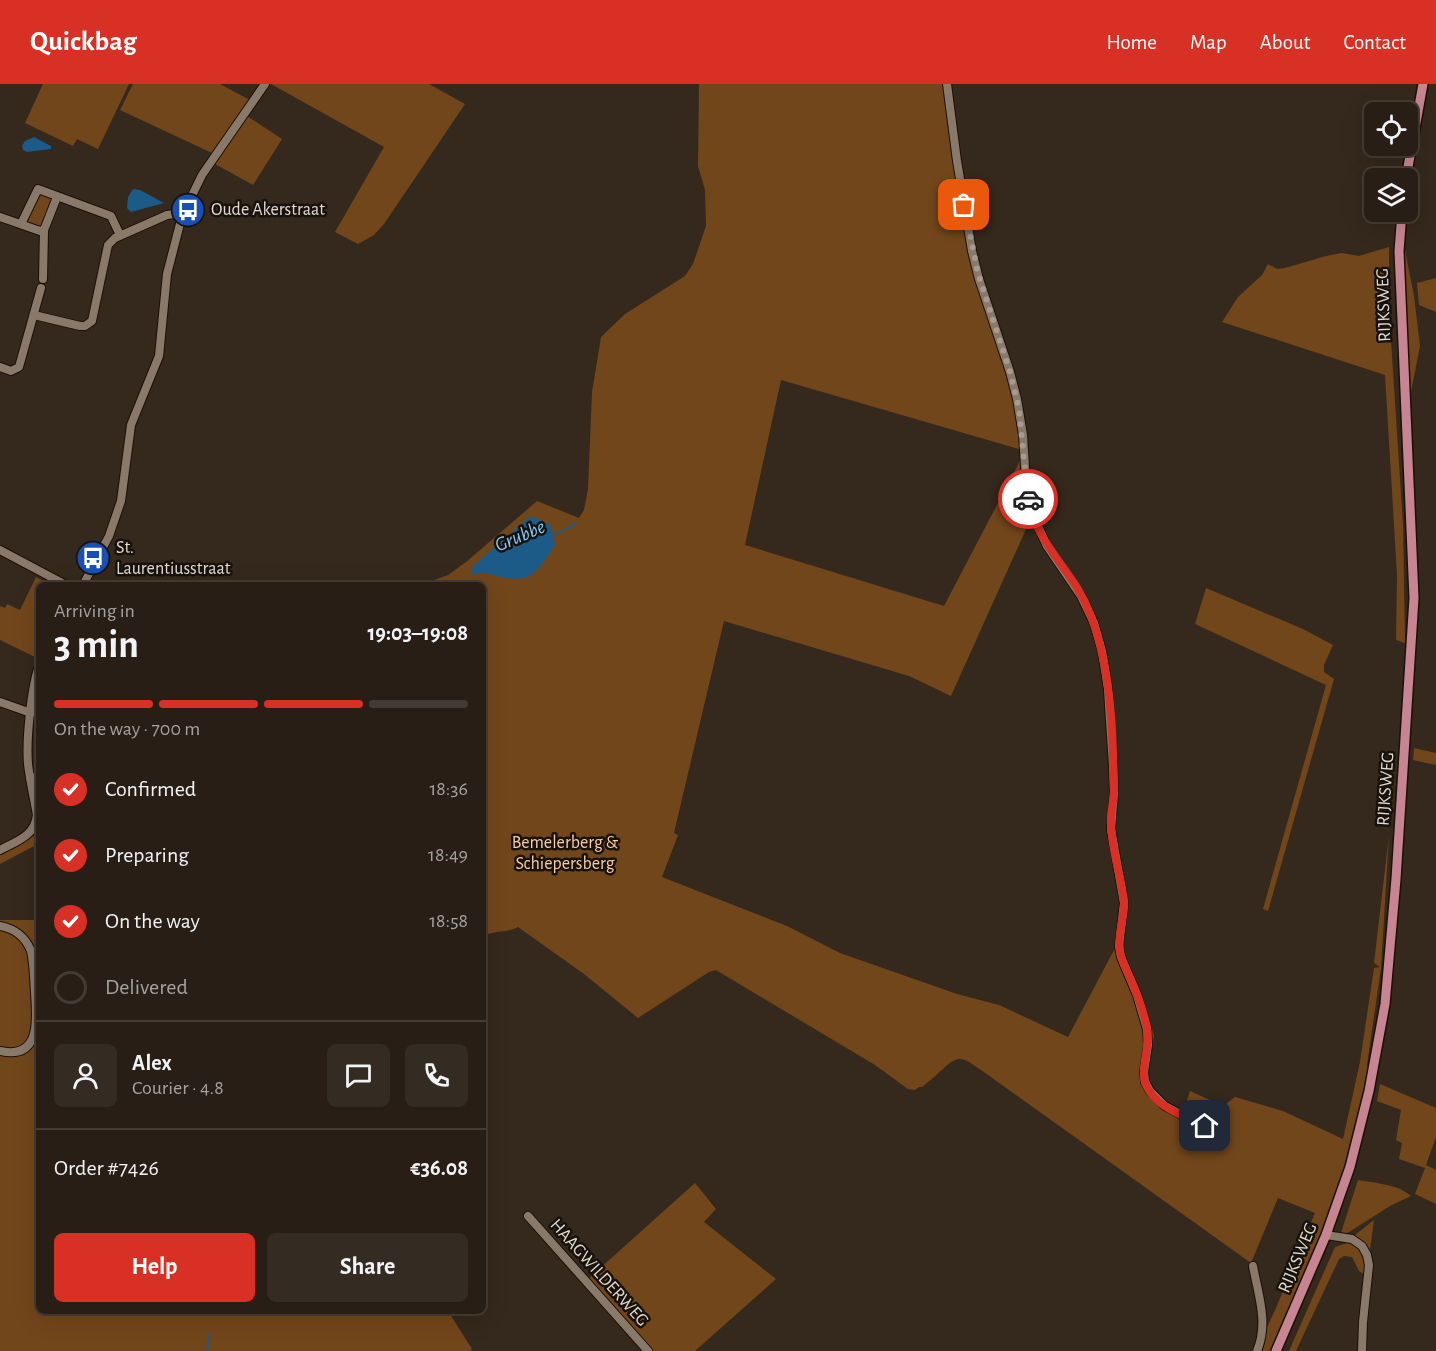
<!DOCTYPE html>
<html lang="en">
<head>
<meta charset="utf-8">
<style>
	body { margin:0; font-family:"Alegreya Sans",sans-serif; background:#342b22; color:#f1f3f6; height:100vh; display:flex; flex-direction:column; font-size:22px; white-space:nowrap }
	* { box-sizing:border-box; margin:0 }
	p { font-size:20px; color:#a5a2a0 }
	.icon { flex:none; width:33px; height:33px; fill:none; stroke:currentColor; stroke-width:2; stroke-linecap:round; stroke-linejoin:round }
	.map { position:relative; flex:1; overflow:hidden }
	.panel { position:absolute; left:36px; top:498px; width:450px; height:732px; display:flex; flex-direction:column; background:#281e15; border-radius:9px; box-shadow:0 6px 24px #0002,0 0 0 2px #443c34 }
	.panel>* { flex:none }
	.buttons { position:absolute; left:1364px; top:18px; display:grid; gap:12px }
	.buttons a { display:grid; place-items:center; width:54px; height:54px; border-radius:9px; background:#281e15; box-shadow:0 6px 24px #0002,0 0 0 2px #443c34; font-size:30px }
	.pin { position:absolute; display:grid; place-items:center; width:51px; height:51px; color:#fff; margin:-26px; border-radius:12px; box-shadow:0 3px 9px #0006 }
	.courier { position:absolute; display:grid; place-items:center; width:60px; height:60px; margin:-30px; border:4px solid #d93025; border-radius:50%; background:#fff; color:#222; box-shadow:0 2px 8px #0007 }
	.head em { font-style:normal; font-weight:700 }
	.head div { display:flex; flex-direction:column-reverse }
	.head { display:flex; align-items:center; justify-content:space-between; height:102px; padding:0 18px }
	h1 { font-size:39px; font-weight:700; line-height:45px }
	.bar { display:grid; grid-template-columns:repeat(4,1fr); gap:9px 6px; align-content:center; height:72px; padding:0 18px }
	.bar i { height:8px; border-radius:4px; background:#443c34 }
	.bar .on { background:#d93025 }
	.bar p { grid-column:span 4 }
	.line { display:flex; align-items:center; gap:15px; padding:0 18px; border-top:2px solid #443c34 }
	.line div { flex:1 }
	.round { display:grid; place-items:center; flex:none; width:63px; height:63px; border-radius:9px; background:#342b22 }
	ol { padding:0 18px; list-style:none }
	li { display:flex; align-items:center; gap:18px; height:66px }
	li p { margin-inline-start:auto }
	li .icon { padding:6px; border-radius:50%; background:#d93025; color:#fff; stroke-width:4 }
	li:last-child { color:#a5a2a0 }
	li i { width:33px; height:33px; border:3px solid #443c34; border-radius:50% }
	.cta { display:flex; gap:12px; margin-top:auto; padding:12px 18px }
	.cta a { flex:1; height:69px; border-radius:9px; background:#d93025; color:#fff; font-size:24px; font-weight:700; line-height:69px; text-align:center }
	.cta a+a { background:#342b22; color:#f1f3f6 }
	header { display:flex; align-items:center; gap:36px; box-sizing:border-box; height:84px; padding:0 30px; background:#d93025; color:#fff }
	header strong { font-size:28px }
	nav { display:flex; gap:33px; margin-inline-start:auto; font-size:21px }
	.map>svg:first-child { display:block }
</style>
</head>
<body>
<header>
<strong>Quickbag</strong>
<nav><a>Home</a><a>Map</a><a>About</a><a>Contact</a></nav>
</header>
<div class="map">
<svg width="1436" height="1267" viewBox="0 0 1436 1267">
	<rect width="100%" height="100%" fill="#35281c"/>
	<!-- green -->
	<g fill="#72461b">
		<path d="M 43,0 L 129,0 L 98,65 L 77,55 L 73,62 L 25,39 Z"/>
		<path d="M 133,0 L 220,0 L 250,16 L 212,69 L 120,26 Z"/>
		<path d="M 271,0 L 429,0 L 465,20 L 384,140 L 374,151 L 358,160 L 335,148 L 384,63 Z"/>
		<path d="M 699,0 L 944,0 L 961,129 L 971,178 L 1010,297 L 1019,340 L 1022,366 L 781,296 L 745,461 L 944,522 L 1022,373 L 1032,432 L 951,612 L 909,592 L 724,537 L 674,749 L 678,751 L 662,793 L 787,842 L 840,869 L 957,910 L 999,921 L 1068,953 L 1114,866 L 1122,864 L 1154,951 L 1147,997 L 1164,1019 L 1183,1029 L 1190,1007 L 1223,1022 L 1235,1013 L 1283,1027 L 1343,1055 L 1360,978 L 1374,884 L 1380,883 L 1374,879 L 1389,751 L 1381,884 L 1367,981 L 1370,987 L 1352,1060 L 1331,1128 L 1273,1267 L 1256,1267 L 1276,1224 L 1315,1129 L 1278,1114 L 1251,1179 L 981,986 C 964,975 960,969 944,984 C 937,991 929,997 922,1003 L 919,1003 L 915,1006 L 908,1005 L 875,981 L 716,886 L 709,888 L 638,934 L 584,890 L 518,843 C 507,849 495,846 483,852 L 483,501 L 420,501 L 448,491 L 466,478 L 537,417 L 579,434 L 584,426 L 588,405 L 592,308 L 601,253 L 625,230 L 685,192 L 693,180 L 706,142 L 705,106 L 698,82 Z"/>
		<path d="M 247,32 L 282,55 L 253,101 L 215,80 L 218,73 Z"/>
		<path d="M 39,109 L 52,115 L 41,144 L 26,138 L 26,136 Z"/>
		<path d="M 1404,161 L 1414,212 L 1420,262 L 1410,313 L 1405,220 Z"/>
		<path d="M 1389,163 L 1389,225 L 1403,441 L 1405,559 L 1396,556 L 1397,491 L 1385,291 L 1222,238 L 1238,213 L 1262,191 L 1268,180 L 1277,185 L 1285,184 L 1326,172 L 1342,169 L 1359,172 Z"/>
		<path d="M 1436,194 L 1436,228 L 1419,221 L 1417,199 Z"/>
		<path d="M 36,493 L 51,501 L 39,501 L 39,566 L 35,573 L 0,556 L 0,522 L 5,524 L 7,520 L 20,526 Z"/>
		<path d="M 1206,504 L 1303,545 L 1333,561 L 1324,581 L 1324,588 L 1334,595 L 1268,827 L 1263,825 L 1326,601 L 1195,540 Z"/>
		<path d="M 1414,664 L 1436,669 L 1436,681 L 1413,676 Z"/>
		<path d="M 33,752 L 38,760 L 0,780 L 0,771 Z"/>
		<path d="M 0,836 L 39,836 L 39,1227 L 448,1227 L 472,1265 L 470,1267 L 0,1267 Z"/>
		<path d="M 1380,1000 L 1436,1024 L 1436,1053 L 1426,1081 L 1436,1086 L 1436,1120 L 1415,1110 L 1425,1084 L 1399,1075 L 1402,1059 L 1396,1056 L 1401,1026 L 1377,1017 Z"/>
		<path d="M 1358,1096 C 1374,1099 1398,1100 1411,1112 L 1390,1122 L 1349,1148 L 1340,1152 Z"/>
		<path d="M 695,1099 L 716,1125 L 704,1138 L 776,1195 L 695,1267 L 653,1267 L 588,1195 Z"/>
		<path d="M 1374,1136 L 1370,1166 L 1355,1154 L 1355,1151 Z"/>
		<path d="M 1347,1159 L 1353,1159 C 1364,1168 1365,1177 1365,1191 L 1359,1187 L 1352,1173 L 1344,1172 L 1339,1175 L 1296,1267 L 1289,1267 L 1335,1163 Z"/>
	</g>
	<!-- water -->
	<g fill="#1c5b88">
		<path d="M 34,53 L 51,62 L 51,65 L 27,68 L 23,66 L 22,62 L 25,57 Z"/>
		<path d="M 133,105 L 140,106 L 164,119 L 131,128 L 127,124 L 128,113 Z"/>
		<path d="M 529,433 L 537,434 L 551,442 L 555,461 C 535,491 530,501 493,491 C 485,489 481,487 474,491 L 471,489 L 473,482 Z"/>
	</g>
	<g fill="none" stroke-linecap="round" stroke-linejoin="round">
		<!-- stream -->
		<g stroke="#1c5b88" stroke-width="2">
			<path d="M 551,453 L 576,439"/>
			<path d="M 37,631 L 39,632"/>
			<path d="M 203,1227 L 203,1228"/>
			<path d="M 207,1267 L 209,1251"/>
		</g>
		<defs>
			<g id="minor">
				<path d="M 947,0 L 957,77 L 972,167 L 979,195 L 1010,288 L 1017,315 L 1023,351 L 1026,399 L 1032,429 L 1047,462 L 1081,512 L 1094,539 L 1102,567 L 1108,605 L 1113,681 L 1114,709 L 1111,745 L 1124,819 L 1119,862 L 1121,873 L 1137,911 L 1147,945 L 1148,961 L 1144,988 L 1145,998 L 1150,1007 L 1165,1022 L 1209,1045"/>
				<path d="M 0,133 L 40,147 L 44,146"/>
				<path d="M 21,140 L 38,105 L 111,132 L 120,151"/>
				<path d="M 43,195 L 44,146 L 57,113"/>
				<path d="M 34,231 L 80,242 L 85,242 L 92,237 L 108,161 L 115,154 L 167,131 L 174,130 L 182,132"/>
				<path d="M 0,283 L 11,287 L 19,283 L 41,204"/>
				<path d="M 0,466 L 66,501"/>
				<path d="M 83,501 L 109,452 L 121,417 L 131,341 L 159,272 L 167,190 L 182,132 L 202,91 L 265,0"/>
				<path d="M 0,618 L 31,629"/>
				<path d="M 30,693 L 39,695"/>
				<path d="M 0,766 C 17,757 35,752 37,731 C 34,714 30,697 28,680 C 26,656 31,605 39,582"/>
				<path d="M 0,842 C 15,845 25,852 31,867 C 34,880 34,895 35,909 C 37,935 41,976 0,967"/>
				<path d="M 528,1132 L 648,1267"/>
				<path d="M 1326,1151 L 1352,1155 L 1362,1162 L 1367,1171 L 1369,1181 L 1363,1238 L 1362,1267"/>
				<path d="M 1253,1182 C 1258,1210 1269,1239 1257,1267"/>
			</g>
			<g id="major">
				<path d="M 1406,94 L 1423,0"/>
				<path d="M 1276,1267 L 1326,1151 L 1350,1083 L 1369,1007 L 1385,920 L 1396,795 L 1414,514 L 1399,167 L 1402,128"/>
			</g>
		</defs>
		<!-- minor casing -->
		<use href="#minor" stroke="#1d1006" stroke-width="10"/>
		<!-- major casing -->
		<use href="#major" stroke="#1d1006" stroke-width="12"/>
		<!-- minor -->
		<use href="#minor" stroke="#89796b" stroke-width="8"/>
		<!-- major -->
		<use href="#major" stroke="#c78492" stroke-width="9"/>
	</g>
	<g fill="none" stroke-linecap="round" stroke-linejoin="round">
		<!-- done -->
		<path stroke="#a59b92" stroke-width="6" stroke-dasharray="0 10.8" d="M 964,121 L 978,189 L 1010,288 L 1019,325 L 1028,415"/>
		<!-- route -->
		<path stroke="#d93025" stroke-width="8" d="M 1028,415 C 1035,450 1057,473 1076,502 C 1088,521 1096,543 1101,565 C 1112,610 1113,659 1114,705 C 1114,717 1110,729 1111,741 C 1112,767 1121,792 1124,817 C 1125,834 1117,850 1120,867 C 1121,877 1127,886 1131,896 C 1138,911 1143,927 1147,943 C 1151,963 1139,986 1146,1001 C 1156,1024 1185,1032 1205,1042"/>
	</g>
	<!-- icons -->
	<defs>
		<symbol id="bus-disc" viewBox="-11 -11 22 22"><circle r="9.5" fill="#1a4fb4" stroke="#18120d"/><path d="M-5-6H5V4H4V6H2V4H-2V6H-4V4H-5ZM-3.5-4V0h7V-4ZM-3.5 1.2v1.5H-2V1.2ZM2 1.2v1.5H3.5V1.2Z" fill="#fff"/></symbol>
	</defs>
	<g fill-rule="evenodd">
		<use href="#bus-disc" x="169" y="107" width="38" height="38"/>
		<use href="#bus-disc" x="74" y="455" width="38" height="38"/>
	</g>
	<g text-anchor="middle" dominant-baseline="central" stroke-width="5" stroke-linejoin="round" paint-order="stroke">
		<!-- poi labels -->
		<g font-size="18" fill="#e2d9d1" stroke="#18120d" text-anchor="start">
			<text x="211" y="126">Oude Akerstraat</text>
			<text x="116" y="464">St.<tspan x="116" dy="21">Laurentiusstraat</tspan></text>
		</g>
		<!-- street labels -->
		<g font-size="18" fill="#e2d9d1" stroke="#18120d">
			<text transform="translate(1384 221) rotate(-92)">RIJKSWEG</text>
			<text transform="translate(1386 705) rotate(-86)">RIJKSWEG</text>
			<text transform="translate(1298 1174) rotate(-67)">RIJKSWEG</text>
			<text transform="translate(599 1189) rotate(48)">HAAGWILDERWEG</text>
		</g>
		<!-- park labels -->
		<g font-size="18" fill="#fbcca3" stroke="#18120d">
			<text x="565" y="759">Bemelerberg &amp;<tspan x="565" dy="21">Schiepersberg</tspan></text>
		</g>
		<!-- water labels -->
		<g font-size="20" font-style="italic" fill="#87c9fe" stroke="#18120d">
			<text transform="translate(520 452) rotate(-23)">Grubbe</text>
		</g>
	</g>
</svg>
<div class="buttons">
<a><svg class="icon" aria-label="locate" viewBox="0 0 24 24"><circle cx="12" cy="12" r="6"/><path d="M12 2v4M12 18v4M2 12h4M18 12h4"/></svg></a>
<a><svg class="icon" aria-label="layers" viewBox="0 0 24 24"><path d="M12 4l9 5-9 5-9-5zM3 14l9 5 9-5"/></svg></a>
</div>
<div class="pin" style="left:964px;top:121px;background:#ea580c"><svg class="icon" aria-label="bag" viewBox="0 0 24 24"><path d="M5 8h14l-1 12H6zM9 8a3 3 0 0 1 6 0"/></svg></div>
<div class="pin" style="left:1205px;top:1042px;background:#1f2937"><svg class="icon" aria-label="home" viewBox="0 0 24 24"><path d="M3 11l9-7 9 7M6 9v11h12V9"/></svg></div>
<div class="courier" style="left:1028px;top:415px"><svg class="icon" aria-label="car" viewBox="0 0 24 24"><path d="M5 17H2v-5l4-1 3-4h7l3 4 3 1v5h-3M9 17h6M6 11h13"/><circle cx="7" cy="17" r="2"/><circle cx="17" cy="17" r="2"/></svg></div>
<section class="panel">
<div class="head"><div><h1>3 min</h1><p>Arriving in</p></div><em>19:03–19:08</em></div>
<div class="bar"><i class="on"></i><i class="on"></i><i class="on"></i><i></i><p>On the way · 700 m</p></div>
<ol>
<li><svg class="icon" aria-label="check" viewBox="0 0 24 24"><path d="M5 12l5 5 9-10"/></svg>Confirmed<p>18:36</p></li>
<li><svg class="icon" aria-label="check" viewBox="0 0 24 24"><path d="M5 12l5 5 9-10"/></svg>Preparing<p>18:49</p></li>
<li><svg class="icon" aria-label="check" viewBox="0 0 24 24"><path d="M5 12l5 5 9-10"/></svg>On the way<p>18:58</p></li>
<li><i></i>Delivered</li>
</ol>
<div class="line" style="height:108px"><a class="round"><svg class="icon" aria-label="person" viewBox="0 0 24 24"><circle cx="12" cy="8" r="4"/><path d="M4 21q1-7 8-7t8 7"/></svg></a><div><b>Alex</b><p>Courier · 4.8</p></div><a class="round"><svg class="icon" aria-label="chat" viewBox="0 0 24 24"><path d="M4 5h16v11H9l-5 4z"/></svg></a><a class="round"><svg class="icon" aria-label="phone" viewBox="0 0 24 24"><path d="M5 4h4l2 5-3 2q2 4 5 5l2-3 5 2v4C11 20 4 13 5 4z"/></svg></a></div>
<div class="line" style="height:78px"><div>Order #7426</div><b>€36.08</b></div>
<div class="cta"><a>Help</a><a>Share</a></div>
</section>
</div>
</body>
</html>
